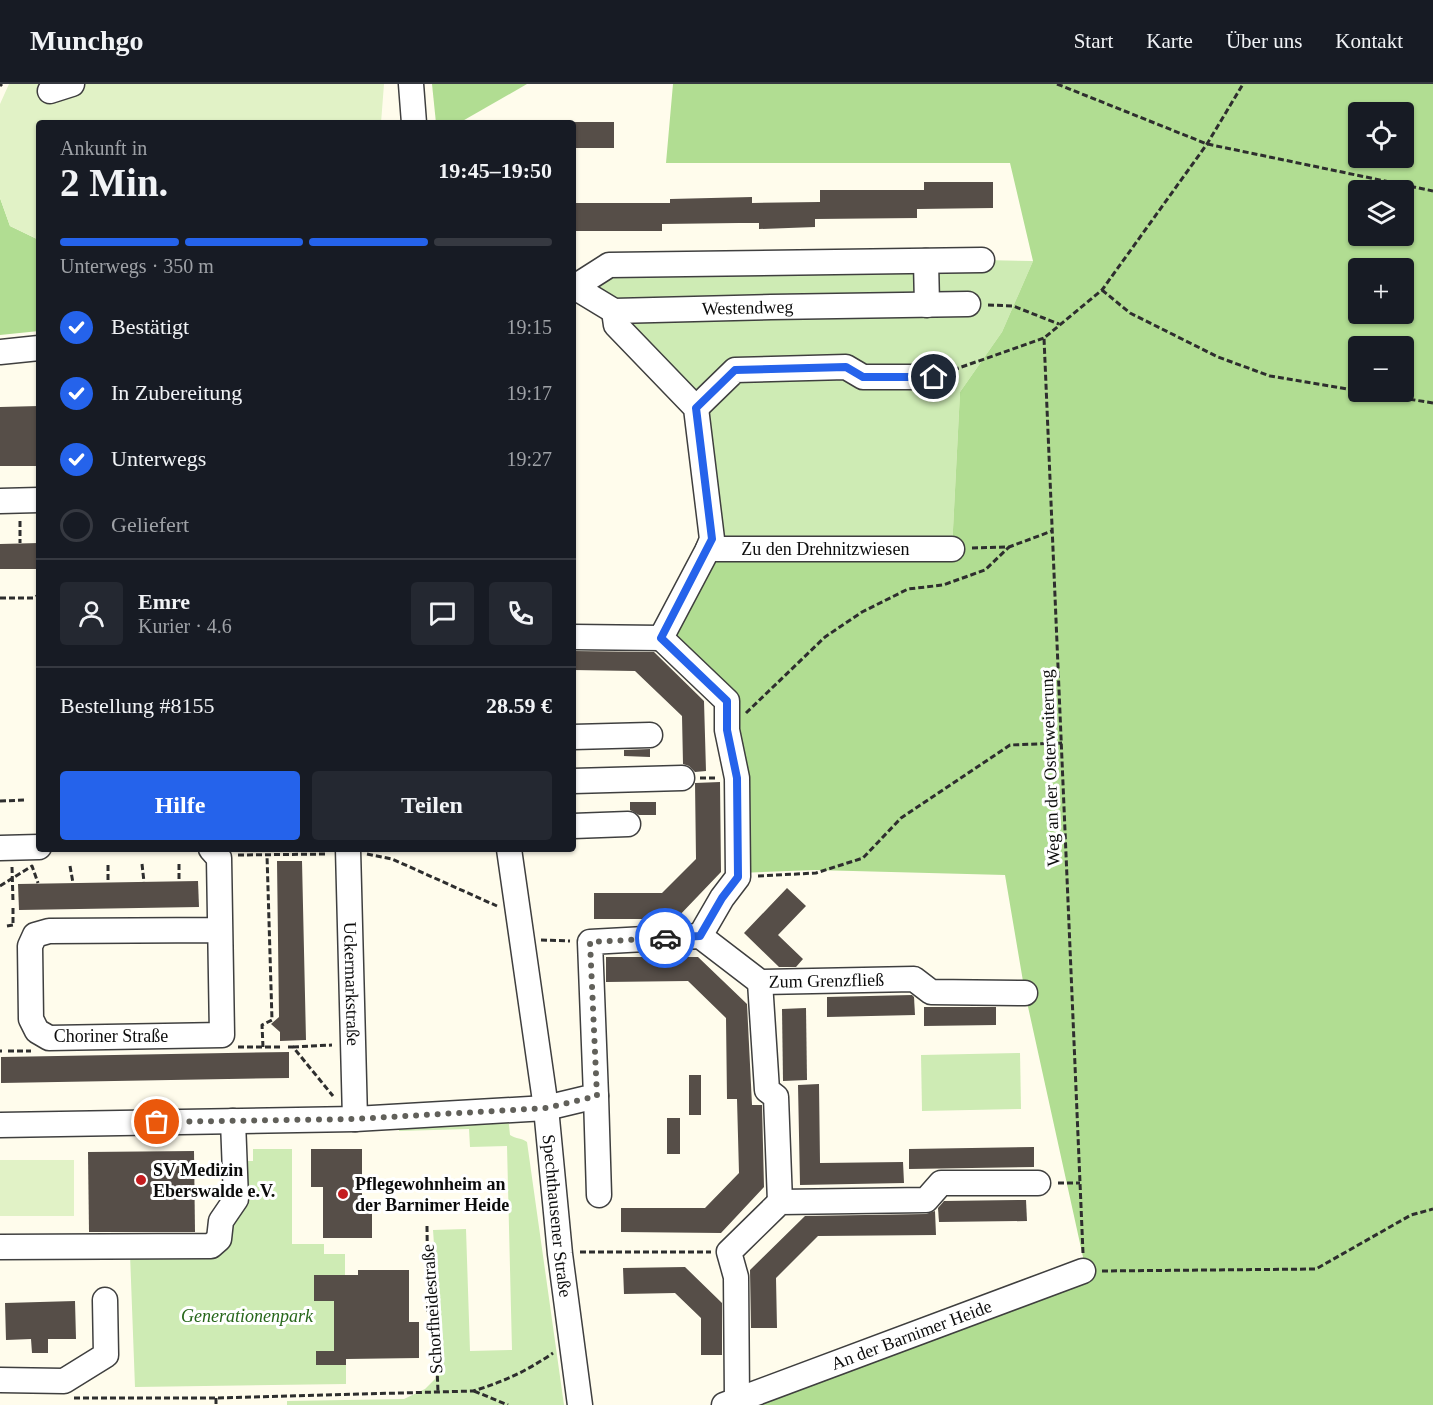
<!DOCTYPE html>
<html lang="de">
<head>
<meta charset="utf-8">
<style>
	body { margin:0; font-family:Georgia,serif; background:#242831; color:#f1f3f6; height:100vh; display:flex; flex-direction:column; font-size:22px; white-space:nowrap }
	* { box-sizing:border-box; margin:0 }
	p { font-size:20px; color:#9ea1a6 }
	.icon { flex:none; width:33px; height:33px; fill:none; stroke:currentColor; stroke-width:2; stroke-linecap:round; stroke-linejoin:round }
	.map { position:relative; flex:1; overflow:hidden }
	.details { position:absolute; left:36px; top:36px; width:540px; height:732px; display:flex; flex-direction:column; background:#171b24; border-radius:6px; box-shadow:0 2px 4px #0004 }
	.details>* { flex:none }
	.tools { position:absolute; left:1348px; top:18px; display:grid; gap:12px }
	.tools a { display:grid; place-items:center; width:66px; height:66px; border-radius:6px; background:#171b24; box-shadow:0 2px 4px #0004; font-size:30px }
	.pin { position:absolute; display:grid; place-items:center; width:51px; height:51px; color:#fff; margin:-26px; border:3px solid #fff; border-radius:50%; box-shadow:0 2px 6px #0007 }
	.courier { position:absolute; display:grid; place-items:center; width:60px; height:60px; margin:-30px; border:4px solid #2563eb; border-radius:50%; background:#fff; color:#222; box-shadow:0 2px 8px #0007 }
	.head em { font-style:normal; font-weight:700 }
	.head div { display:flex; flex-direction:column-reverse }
	.head { display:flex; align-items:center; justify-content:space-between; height:102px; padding:0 24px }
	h1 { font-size:39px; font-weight:700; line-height:45px }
	.bar { display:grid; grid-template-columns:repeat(4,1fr); gap:9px 6px; align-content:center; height:72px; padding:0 24px }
	.bar i { height:8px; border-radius:4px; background:#363941 }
	.bar .current { background:#2563eb }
	.bar p { grid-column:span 4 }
	.line { display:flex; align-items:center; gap:15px; padding:0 24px; border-top:2px solid #363941 }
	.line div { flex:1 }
	.round { display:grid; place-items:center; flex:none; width:63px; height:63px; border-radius:6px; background:#242831 }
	ol { padding:0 24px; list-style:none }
	li { display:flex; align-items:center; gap:18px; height:66px }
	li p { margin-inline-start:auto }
	li .icon { padding:6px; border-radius:50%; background:#2563eb; color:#fff; stroke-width:4 }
	li:last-child { color:#9ea1a6 }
	li i { width:33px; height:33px; border:3px solid #363941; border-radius:50% }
	.cta { display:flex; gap:12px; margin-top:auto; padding:12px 24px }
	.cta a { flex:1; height:69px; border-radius:6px; background:#2563eb; color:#fff; font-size:24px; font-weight:700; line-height:69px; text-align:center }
	.cta a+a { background:#242831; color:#f1f3f6 }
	header { display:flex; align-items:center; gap:36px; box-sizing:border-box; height:84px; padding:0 30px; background:#171b24; border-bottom:2px solid #363941 }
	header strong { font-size:28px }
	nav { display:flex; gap:33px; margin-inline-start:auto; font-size:21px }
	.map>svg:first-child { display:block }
</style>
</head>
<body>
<header>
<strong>Munchgo</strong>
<nav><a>Start</a><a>Karte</a><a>Über uns</a><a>Kontakt</a></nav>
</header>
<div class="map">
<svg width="1433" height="1321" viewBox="0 0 1433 1321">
	<rect width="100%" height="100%" fill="#fffcec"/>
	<!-- green -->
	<g fill="#ceebb4">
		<path d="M 982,176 L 1033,177 L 1002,248 L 960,308 L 952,465 L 708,465 L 695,324 L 576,204 L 609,181 Z"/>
		<path d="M 1020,969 L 1021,1025 L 922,1027 L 921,971 Z"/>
		<path d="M 508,1031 L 510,1051 C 516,1055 522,1054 527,1058 L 564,1321 L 287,1321 L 287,1317 L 404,1315 L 425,1305 L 435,1295 L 442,1273 L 433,1146 L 466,1145 L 470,1267 L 512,1266 L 507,1062 L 470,1063 L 469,1045 L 399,1047 L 398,1036 Z"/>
		<path d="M 253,1065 L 292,1065 L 292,1160 L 324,1160 L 324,1170 L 345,1170 L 345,1191 L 314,1192 L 314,1216 L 334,1217 L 334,1267 L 316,1267 L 316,1281 L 346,1281 L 346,1300 L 135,1303 L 130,1170 L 212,1171 L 242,1077 L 253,1077 Z"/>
	</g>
	<!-- forest -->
	<g fill="#b1dd92" fill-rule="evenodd">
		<path d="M 432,0 L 527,0 L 459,39 L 436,39 Z"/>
		<path d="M 673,0 L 1433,0 L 1433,1321 L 754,1321 L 1085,1182 L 1025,909 L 1005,791 L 815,786 L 740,789 L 735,613 L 673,550 L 708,465 L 952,465 L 960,308 L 1002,248 L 1033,177 L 1010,79 L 666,79 ZM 1359,28 L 1404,28 L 1404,74 L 1359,74 ZM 1359,106 L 1404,106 L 1404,152 L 1359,152 ZM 1359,184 L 1404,184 L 1404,230 L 1359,230 ZM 1359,262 L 1404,262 L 1404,308 L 1359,308 Z"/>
		<path d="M 0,114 L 10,142 L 39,156 L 39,247 L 0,251 Z"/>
	</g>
	<!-- pitch -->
	<g fill="#e1f2c6">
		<path d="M 9,0 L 384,0 L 381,39 L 39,39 L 39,156 L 10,142 L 0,114 L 0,20 Z"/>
		<rect x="0" y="1076" width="74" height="56"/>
	</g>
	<!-- building -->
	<g fill="#564e48">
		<rect x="573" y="38" width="41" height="26"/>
		<path d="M 924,98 L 993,98 L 993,124 L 917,125 L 917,134 L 815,135 L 815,143 L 759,145 L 759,139 L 739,139 L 662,140 L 662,147 L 573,147 L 573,119 L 670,119 L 670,115 L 752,113 L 752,119 L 820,118 L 820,106 L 924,106 Z"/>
		<path d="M 39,322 L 39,382 L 0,382 L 0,323 Z"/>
		<path d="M 39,459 L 39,485 L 0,485 L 0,460 Z"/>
		<path d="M 573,567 L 654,568 L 704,617 L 706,687 L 695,688 L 689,682 L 683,680 L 682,632 L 635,587 L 573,586 Z"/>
		<path d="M 650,665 L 650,673 L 624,672 L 624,666 Z"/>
		<path d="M 720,698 L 721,788 L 676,835 L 594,835 L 594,809 L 662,809 L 696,775 L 695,699 Z"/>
		<path d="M 630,718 L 656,718 L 656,731 L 639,731 L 630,726 Z"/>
		<path d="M 277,777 L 302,777 L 306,956 L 280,957 L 280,948 L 271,940 L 279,933 Z"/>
		<path d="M 198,797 L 199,823 L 19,826 L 18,800 Z"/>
		<path d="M 787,804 L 806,822 L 778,851 L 803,875 L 796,883 L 779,883 L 744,849 Z"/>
		<path d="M 606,873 L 698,873 L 747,920 L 752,1021 L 762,1021 L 764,1103 L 721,1149 L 621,1148 L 621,1124 L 705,1124 L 739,1089 L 737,1015 L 727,1015 L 726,934 L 688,897 L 606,898 Z"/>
		<path d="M 912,911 L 914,913 L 915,931 L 827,933 L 827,913 Z"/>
		<path d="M 924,923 L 996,923 L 996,941 L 924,942 Z"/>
		<path d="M 806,924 L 807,996 L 783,997 L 782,925 Z"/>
		<path d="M 289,968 L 289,994 L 1,999 L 1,973 Z"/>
		<rect x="689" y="991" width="12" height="40"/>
		<path d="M 819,1000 L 820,1079 L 903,1078 L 904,1099 L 800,1101 L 798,1001 Z"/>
		<rect x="667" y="1034" width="13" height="36"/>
		<path d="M 1034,1063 L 1034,1083 L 909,1085 L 909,1065 Z"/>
		<path d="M 311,1065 L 362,1065 L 362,1117 L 372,1117 L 372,1154 L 323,1154 L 323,1103 L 311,1103 Z"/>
		<path d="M 194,1067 L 195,1148 L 89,1148 L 88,1068 Z"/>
		<path d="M 1026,1116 L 1027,1137 L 939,1138 L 938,1124 L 944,1117 Z"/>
		<path d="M 935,1127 L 936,1151 L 818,1152 L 776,1194 L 777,1244 L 751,1244 L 750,1186 L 805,1132 L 926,1130 Z"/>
		<path d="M 685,1183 L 722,1219 L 722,1271 L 701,1271 L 701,1234 L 675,1209 L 624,1210 L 623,1184 Z"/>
		<path d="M 358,1186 L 409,1186 L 409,1238 L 419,1238 L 419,1274 L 346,1275 L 346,1281 L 316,1281 L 316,1267 L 334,1267 L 334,1217 L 314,1217 L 314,1191 L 358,1191 Z"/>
		<path d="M 75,1217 L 76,1255 L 48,1255 L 48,1269 L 32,1269 L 31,1255 L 6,1256 L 5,1219 Z"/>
	</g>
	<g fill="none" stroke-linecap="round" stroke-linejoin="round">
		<defs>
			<g id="minor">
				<path d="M 411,0 L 414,39"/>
				<path d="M 50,7 L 72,0"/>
				<path d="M 926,177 L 927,221"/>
				<path d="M 573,204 L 609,181 L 982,176"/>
				<path id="s1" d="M 576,204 L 614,227 L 771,223 L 968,220"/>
				<path d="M 614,227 L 616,241 L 696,324 L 712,455 L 708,465"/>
				<path d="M 0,268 L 39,264"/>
				<path d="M 696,324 L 735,286 L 846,283 L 863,293 L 934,293"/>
				<path d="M 0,417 L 39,416"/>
				<path id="s2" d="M 573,553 L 661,554 L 708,465 L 952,465"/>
				<path d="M 661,554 L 727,617 L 727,646 L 737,694 L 738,793 L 722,814 L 700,852"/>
				<path d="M 573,653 L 650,651"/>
				<path d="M 573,697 L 682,694"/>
				<path d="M 573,742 L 628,740"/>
				<path d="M 0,764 L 39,763"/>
				<path d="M 211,765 L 219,774 L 222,951 L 49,954 L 37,947 L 31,935 L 30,862 L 35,851 L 49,847 L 220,846"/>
				<path id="s3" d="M 348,765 L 355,1035"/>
				<path id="s4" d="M 509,765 L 546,1024 L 560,1170 L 580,1321"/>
				<path d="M 760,898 L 767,1006 L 776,1013 L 780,1118"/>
				<path d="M 596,1012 L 599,1111"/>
				<path id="s5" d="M 0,1041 L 355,1035 L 546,1024 L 596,1012 L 590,858 L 700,852 L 760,898 L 914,895 L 931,908 L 1025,909"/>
				<path d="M 0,1163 L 211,1162 L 219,1155 L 221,1137 L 236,1115 L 233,1037"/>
				<path d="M 0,1296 L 64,1297 L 106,1271 L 105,1216"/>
				<path d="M 737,1315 L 736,1193 L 729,1168 L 780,1118 L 926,1116 L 941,1099 L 1038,1099"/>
				<path id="s6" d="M 724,1321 L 1083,1187"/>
			</g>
		</defs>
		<!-- minor casing -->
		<use href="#minor" stroke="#3f3f3f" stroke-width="27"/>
		<!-- path -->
		<g stroke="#2e2e2e" stroke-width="3" stroke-dasharray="6 3" stroke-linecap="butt">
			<path d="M 1057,0 L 1207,60 L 1433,107"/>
			<path d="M 0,2 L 2,0"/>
			<path d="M 1102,206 L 1130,229 L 1218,273 L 1270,292 L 1359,307"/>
			<path d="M 988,221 L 1013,222 L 1059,240"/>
			<path d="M 953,286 L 1044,254"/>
			<path d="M 1365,308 L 1433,319"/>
			<path d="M 20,437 L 20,459"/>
			<path d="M 972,464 L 1009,463 L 1052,447"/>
			<path d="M 0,514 L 33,514 L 39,511"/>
			<path d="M 746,629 L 825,553 L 862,528 L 908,505 L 943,501 L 985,486 L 1009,463"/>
			<path d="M 700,694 L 717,694"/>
			<path d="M 0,717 L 25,716"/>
			<path d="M 367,770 L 392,775 L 497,822"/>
			<path d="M 238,771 L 328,770"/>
			<path d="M 142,780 L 144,798"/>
			<path d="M 179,780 L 179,797"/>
			<path d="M 108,781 L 108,798"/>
			<path d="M 70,782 L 73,799"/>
			<path d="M 12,783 L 13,818"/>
			<path d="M 758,792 L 816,789 L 863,774 L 901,734 L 1010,661 L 1062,659"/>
			<path d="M 0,802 L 32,782 L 38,799"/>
			<path d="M 13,824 L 13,839"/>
			<path d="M 7,842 L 13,841 L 13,839"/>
			<path d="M 541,856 L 570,857"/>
			<path d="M 238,963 L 282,963"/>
			<path d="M 263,963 L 262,941 L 272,936 L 267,771"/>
			<path d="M 288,963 L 293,963 L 333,1012"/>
			<path d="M 293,963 L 332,961"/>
			<path d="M 0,967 L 2,967"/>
			<path d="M 8,967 L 31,967"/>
			<path d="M 1058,1099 L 1080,1099"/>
			<path d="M 427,1142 L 428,1227 L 435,1233 L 438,1308"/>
			<path d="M 580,1168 L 711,1168"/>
			<path d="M 1083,1169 L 1044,254 L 1102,206 L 1207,60 L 1243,0"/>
			<path d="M 1102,1187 L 1316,1185 L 1411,1131 L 1433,1125"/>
			<path d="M 474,1307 L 508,1321"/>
			<path d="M 74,1314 L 216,1314 L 473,1307 C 503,1298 527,1287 553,1269"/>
			<path d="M 216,1314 L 216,1321"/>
		</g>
		<!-- minor -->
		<use href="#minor" stroke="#fff" stroke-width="24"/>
	</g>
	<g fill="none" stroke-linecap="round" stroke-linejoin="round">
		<!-- done -->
		<path stroke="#61605a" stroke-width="6" stroke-dasharray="0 10.8" d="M 157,1038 L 355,1035 L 546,1024 L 597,1012 L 590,858 L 665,854"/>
		<!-- route -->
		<path stroke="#2563eb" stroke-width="8" d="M 665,854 L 700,852 L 722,814 L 738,793 L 737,694 L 727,646 L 727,617 L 661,554 L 712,455 L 696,324 L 735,286 L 846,283 L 863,293 L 934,293"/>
	</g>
	<!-- markers -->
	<g fill="#c41d1f" stroke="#fff" stroke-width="2">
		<circle cx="141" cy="1096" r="6"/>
		<circle cx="343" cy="1110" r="6"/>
	</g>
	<g text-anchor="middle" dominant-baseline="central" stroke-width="6" stroke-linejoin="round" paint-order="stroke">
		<!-- street labels -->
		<g font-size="18" fill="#0c0c0c" stroke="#fff">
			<text stroke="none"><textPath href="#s1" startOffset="178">Westendweg</textPath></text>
			<text stroke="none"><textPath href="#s2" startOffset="306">Zu den Drehnitzwiesen</textPath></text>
			<text transform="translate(1050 684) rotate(-92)">Weg an der Osterweiterung</text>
			<text stroke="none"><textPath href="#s5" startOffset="1004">Zum Grenzfließ</textPath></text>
			<text stroke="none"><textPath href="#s3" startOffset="135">Uckermarkstraße</textPath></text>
			<text x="111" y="952">Choriner Straße</text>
			<text stroke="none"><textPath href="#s4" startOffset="370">Spechthausener Straße</textPath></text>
			<text transform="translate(432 1225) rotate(-94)">Schorfheidestraße</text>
			<text stroke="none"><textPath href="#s6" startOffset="200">An der Barnimer Heide</textPath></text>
		</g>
		<!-- poi labels -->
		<g font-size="18" font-weight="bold" fill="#0c0c0c" stroke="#fff" text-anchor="start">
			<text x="153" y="1086">SV Medizin<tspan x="153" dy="21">Eberswalde e.V.</tspan></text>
			<text x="355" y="1100">Pflegewohnheim an<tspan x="355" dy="21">der Barnimer Heide</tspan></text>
		</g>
		<!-- park labels -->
		<g font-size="18" font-style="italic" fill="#27671a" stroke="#fff">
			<text x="247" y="1232">Generationenpark</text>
		</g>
	</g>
</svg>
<div class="tools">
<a><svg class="icon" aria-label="locate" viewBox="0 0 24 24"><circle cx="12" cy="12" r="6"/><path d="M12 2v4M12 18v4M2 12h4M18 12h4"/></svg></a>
<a><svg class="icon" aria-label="layers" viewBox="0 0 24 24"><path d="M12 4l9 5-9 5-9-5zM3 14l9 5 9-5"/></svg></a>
<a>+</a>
<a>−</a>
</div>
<div class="pin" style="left:157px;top:1038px;background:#ea580c"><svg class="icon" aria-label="bag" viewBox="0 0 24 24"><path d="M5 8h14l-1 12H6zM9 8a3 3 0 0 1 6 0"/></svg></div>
<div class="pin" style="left:934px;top:293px;background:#1f2937"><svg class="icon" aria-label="home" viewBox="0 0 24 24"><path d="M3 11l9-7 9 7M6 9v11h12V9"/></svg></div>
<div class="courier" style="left:665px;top:854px"><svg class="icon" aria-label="car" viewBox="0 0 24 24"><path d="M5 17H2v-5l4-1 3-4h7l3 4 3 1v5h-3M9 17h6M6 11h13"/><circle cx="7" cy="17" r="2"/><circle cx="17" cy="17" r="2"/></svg></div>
<section class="details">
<div class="head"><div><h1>2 Min.</h1><p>Ankunft in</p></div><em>19:45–19:50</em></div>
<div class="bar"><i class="current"></i><i class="current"></i><i class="current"></i><i></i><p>Unterwegs · 350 m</p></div>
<ol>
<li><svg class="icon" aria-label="check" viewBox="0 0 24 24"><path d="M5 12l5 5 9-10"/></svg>Bestätigt<p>19:15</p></li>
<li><svg class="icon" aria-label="check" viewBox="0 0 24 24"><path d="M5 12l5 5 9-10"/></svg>In Zubereitung<p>19:17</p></li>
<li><svg class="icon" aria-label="check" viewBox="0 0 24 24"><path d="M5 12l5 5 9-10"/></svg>Unterwegs<p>19:27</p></li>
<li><i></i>Geliefert</li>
</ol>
<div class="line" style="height:108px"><a class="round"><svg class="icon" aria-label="person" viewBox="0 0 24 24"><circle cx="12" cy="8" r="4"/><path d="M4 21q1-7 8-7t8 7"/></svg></a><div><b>Emre</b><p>Kurier · 4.6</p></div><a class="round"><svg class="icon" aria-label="chat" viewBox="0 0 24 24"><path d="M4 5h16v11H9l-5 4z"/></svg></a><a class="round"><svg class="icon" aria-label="phone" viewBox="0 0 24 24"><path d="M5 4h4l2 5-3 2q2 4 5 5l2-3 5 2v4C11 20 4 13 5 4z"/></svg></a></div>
<div class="line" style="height:78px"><div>Bestellung #8155</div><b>28.59 €</b></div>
<div class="cta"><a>Hilfe</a><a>Teilen</a></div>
</section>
</div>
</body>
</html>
